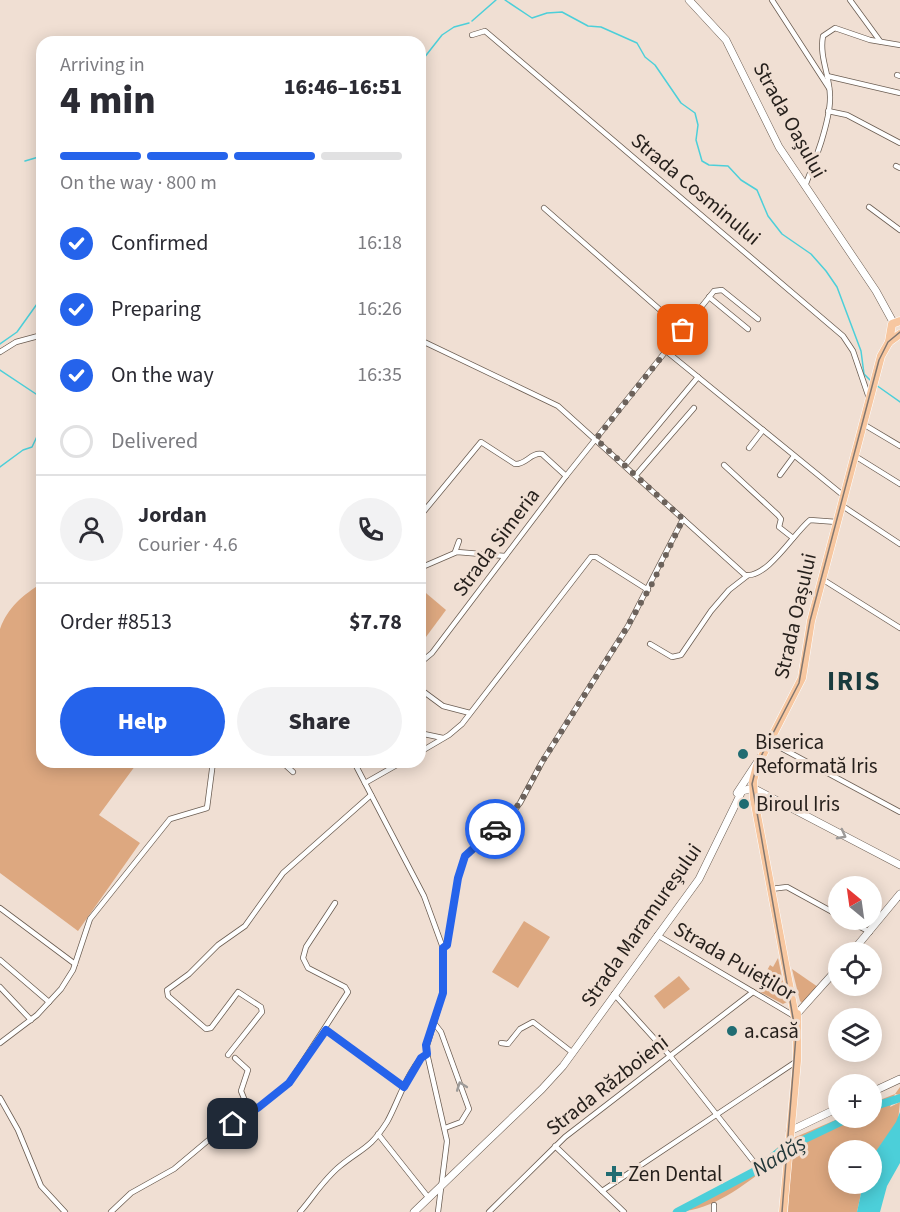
<!DOCTYPE html>
<html lang="en">
<head>
<meta charset="utf-8">
<style>
	body { margin:0; font-family:"Source Sans 3",sans-serif; background:#f2f2f3; color:#2b2b33; height:100vh; display:flex; flex-direction:column; font-size:22px; white-space:nowrap }
	* { box-sizing:border-box; margin:0 }
	p { font-size:20px; color:#7c7c81 }
	.icon { flex:none; width:33px; height:33px; fill:none; stroke:currentColor; stroke-width:2; stroke-linecap:round; stroke-linejoin:round }
	.map { position:relative; flex:1; overflow:hidden }
	.details { position:absolute; left:36px; top:36px; width:390px; height:732px; display:flex; flex-direction:column; background:#fff; border-radius:18px; box-shadow:0 3px 15px #0003 }
	.details>* { flex:none }
	.needle { width:39px; rotate:331deg }
	.buttons { position:absolute; left:828px; top:876px; display:grid; gap:12px }
	.buttons a { display:grid; place-items:center; width:54px; height:54px; border-radius:50%; background:#fff; box-shadow:0 3px 15px #0003; font-size:30px }
	.pin { position:absolute; display:grid; place-items:center; width:51px; height:51px; color:#fff; margin:-26px; border-radius:12px; box-shadow:0 3px 9px #0006 }
	.courier { position:absolute; display:grid; place-items:center; width:60px; height:60px; margin:-30px; border:4px solid #2563eb; border-radius:50%; background:#fff; color:#222; box-shadow:0 2px 8px #0007 }
	.headline em { font-style:normal; font-weight:800 }
	.headline div { display:flex; flex-direction:column-reverse }
	.headline { display:flex; align-items:center; justify-content:space-between; height:102px; padding:0 24px }
	h1 { font-size:39px; font-weight:800; line-height:45px }
	.bar { display:grid; grid-template-columns:repeat(4,1fr); gap:9px 6px; align-content:center; height:72px; padding:0 24px }
	.bar i { height:8px; border-radius:4px; background:#e1e1e2 }
	.bar .selected { background:#2563eb }
	.bar p { grid-column:span 4 }
	.line { display:flex; align-items:center; gap:15px; padding:0 24px; border-top:2px solid #e1e1e2 }
	.line div { flex:1 }
	.round { display:grid; place-items:center; flex:none; width:63px; height:63px; border-radius:32px; background:#f2f2f3 }
	ol { padding:0 24px; list-style:none }
	li { display:flex; align-items:center; gap:18px; height:66px }
	li p { margin-inline-start:auto }
	li .icon { padding:6px; border-radius:50%; background:#2563eb; color:#fff; stroke-width:4 }
	li:last-child { color:#7c7c81 }
	li i { width:33px; height:33px; border:3px solid #e1e1e2; border-radius:50% }
	.cta { display:flex; gap:12px; margin-top:auto; padding:12px 24px }
	.cta a { flex:1; height:69px; border-radius:36px; background:#2563eb; color:#fff; font-size:24px; font-weight:800; line-height:69px; text-align:center }
	.cta a+a { background:#f2f2f3; color:#2b2b33 }
	.map>svg:first-child { display:block }
</style>
</head>
<body>
<div class="map">
<svg width="900" height="1212" viewBox="0 0 900 1212">
	<rect width="100%" height="100%" fill="#f0dfd3"/>
	<!-- green -->
	<g fill="#dda880">
		<path d="M 42,583 L 42,762 L 138,762 L 99,815 L 140,843 L 78,931 L 0,873 L 0,629 C 8,607 23,595 42,583 Z"/>
		<path d="M 420,588 L 446,610 L 420,645 Z"/>
		<path d="M 524,921 L 550,937 L 518,988 L 492,972 Z"/>
		<path d="M 778,958 L 787,1002 L 783,1004 L 756,990 L 770,965 L 773,967 Z"/>
		<path d="M 792,969 L 818,987 L 802,1003 L 800,1001 Z"/>
		<path d="M 679,976 L 690,989 L 664,1009 L 654,996 Z"/>
		<path d="M 900,1087 L 900,1095 L 895,1094 L 890,1107 L 900,1102 L 898,1121 L 872,1157 L 872,1150 L 838,1150 L 838,1184 L 863,1184 L 857,1212 L 788,1212 L 792,1149 C 755,1174 720,1212 672,1212 L 751,1171 L 784,1142 L 840,1118 L 872,1118 L 872,1103 L 895,1094 Z"/>
	</g>
	<!-- water -->
	<path fill="#4ccfd9" d="M 900,1112 L 900,1163 L 887,1186 L 880,1212 L 857,1212 L 863,1184 L 872,1184 L 872,1157 L 896,1122 Z"/>
	<g fill="none" stroke-linecap="round" stroke-linejoin="round">
		<!-- stream -->
		<g stroke="#4ccfd9" stroke-width="1.5">
			<path d="M 505,0 L 532,18 L 547,13 L 562,12 L 588,26 L 601,27 L 637,43 L 645,57 L 655,65 L 681,103 L 695,113 L 698,125 L 696,140 L 702,161 L 709,165 L 728,166 L 741,180 L 757,190 L 768,216 L 782,234 L 811,254 L 826,271 L 837,287 L 861,351 L 864,374 L 870,380"/>
			<path d="M 472,21 L 496,0"/>
			<path d="M 420,63 L 442,35 L 454,27 L 469,23"/>
			<path d="M 25,161 L 42,156"/>
			<path d="M 0,344 L 17,332 L 42,297"/>
			<path d="M 0,370 L 42,398"/>
			<path d="M 876,385 L 900,402"/>
			<path d="M 0,467 L 23,450 L 32,447 L 42,426"/>
		</g>
		<!-- river -->
		<g stroke="#4ccfd9" stroke-width="8">
			<path d="M 872,1107 L 900,1098"/>
			<path d="M 677,1212 L 755,1171 L 780,1151 L 849,1118"/>
		</g>
		<defs>
			<g id="street">
				<path d="M 772,0 L 829,88"/>
				<path d="M 850,0 L 880,41"/>
				<path d="M 472,35 L 485,31 L 843,336 L 853,351 L 869,398"/>
				<path d="M 897,75 L 900,76"/>
				<path d="M 827,76 L 900,93"/>
				<path d="M 828,111 L 847,115 L 900,143"/>
				<path d="M 896,166 L 900,168"/>
				<path d="M 805,186 C 814,165 831,119 830,96 C 830,76 819,57 823,36 L 835,28 L 870,40 L 900,45"/>
				<path d="M 869,207 L 900,230"/>
				<path d="M 544,208 L 683,330"/>
				<path d="M 709,297 L 748,329"/>
				<path d="M 420,340 L 558,406 L 745,575 C 767,579 794,533 810,520 L 837,522"/>
				<path d="M 666,351 L 844,496"/>
				<path d="M 0,352 L 16,342 L 42,335"/>
				<path d="M 863,424 L 900,446"/>
				<path d="M 749,448 L 763,430"/>
				<path d="M 855,456 L 900,484"/>
				<path d="M 625,465 L 698,377"/>
				<path d="M 724,465 L 778,515 L 781,519 L 779,527 L 793,538"/>
				<path d="M 636,475 L 694,408"/>
				<path d="M 780,475 L 794,456"/>
				<path d="M 841,505 L 900,544"/>
				<path d="M 420,516 L 481,442 L 515,464 C 526,465 531,452 542,454 L 566,476"/>
				<path d="M 455,552 L 459,541"/>
				<path d="M 420,568 L 457,552 L 505,556"/>
				<path d="M 822,579 L 900,628"/>
				<path d="M 650,644 L 672,657 L 681,655 L 711,611 L 729,590 L 747,576"/>
				<path d="M 420,663 L 432,653 L 566,476 L 714,291 L 722,290 L 758,319"/>
				<path d="M 420,689 L 443,706 L 470,713"/>
				<path d="M 420,730 L 424,734 L 443,738"/>
				<path d="M 770,742 L 900,812"/>
				<path d="M 420,752 L 449,735 L 462,724 L 591,557 L 596,557 L 648,590"/>
				<path d="M 282,762 L 293,772"/>
				<path d="M 354,762 L 424,896 L 443,948 L 443,993 L 426,1049 L 447,1141 L 438,1212"/>
				<path d="M 365,783 L 402,762"/>
				<path d="M 771,889 L 787,887 L 838,915"/>
				<path d="M 0,908 L 75,964"/>
				<path d="M 847,920 L 870,932"/>
				<path d="M 657,935 L 794,1016"/>
				<path d="M 443,948 L 447,945 L 458,878 L 465,856 L 507,820 L 520,803 L 542,762 L 628,626 L 683,519"/>
				<path d="M 0,960 L 49,1002"/>
				<path d="M 0,987 L 31,1020"/>
				<path d="M 614,994 L 671,1057 L 754,1162"/>
				<path d="M 434,1023 L 441,1032 L 469,1109 L 461,1122 L 445,1128"/>
				<path d="M 326,1030 L 404,1087"/>
				<path d="M 0,1043 L 37,1015 L 61,989 L 73,970 L 90,919 L 170,819 L 207,808 L 213,762"/>
				<path d="M 501,1043 L 508,1044 L 520,1029 L 533,1022 L 573,1053"/>
				<path d="M 228,1055 L 262,1012 L 261,1007 L 238,992 L 211,1028 L 206,1029 L 168,996 L 167,990 L 189,974 L 218,945 L 245,926 L 283,873 L 371,795"/>
				<path d="M 235,1058 L 248,1070 L 241,1091 L 250,1113"/>
				<path d="M 0,1098 L 18,1130 L 41,1186 L 65,1212"/>
				<path d="M 378,1134 L 428,1197"/>
				<path d="M 555,1146 L 624,1212"/>
				<path d="M 602,1191 L 797,1061"/>
				<path d="M 111,1212 L 131,1193 L 174,1169 L 211,1138 L 259,1107 L 289,1083 L 348,992 L 345,987 L 308,968 L 303,958 L 306,947 L 335,903"/>
				<path d="M 300,1212 C 313,1197 324,1179 340,1166 C 362,1148 370,1149 387,1122 C 397,1105 410,1063 427,1054"/>
				<path d="M 489,1212 L 565,1137 L 753,992"/>
				<path d="M 714,1212 L 714,1205"/>
			</g>
			<g id="secondary">
				<path d="M 689,0 L 726,40 L 779,147 L 876,291 L 893,322"/>
				<path d="M 737,793 L 760,758"/>
				<path d="M 852,952 L 900,894"/>
				<path d="M 795,1016 L 838,968"/>
				<path d="M 872,1092 L 900,1079"/>
				<path d="M 790,1131 L 838,1108"/>
				<path d="M 414,1212 L 542,1089 L 563,1066 L 699,879 L 742,791 L 753,788 L 900,865"/>
			</g>
			<g id="primary">
				<path d="M 889,342 L 892,324 L 900,321"/>
				<path d="M 795,1016 L 754,799 L 753,781 L 757,766 L 802,678 L 811,621 L 881,356 L 889,342 L 900,334"/>
				<path d="M 783,1212 L 797,1061 L 797,1014"/>
			</g>
		</defs>
		<!-- street casing -->
		<use href="#street" stroke="#6b5d52" stroke-width="6"/>
		<!-- secondary casing -->
		<use href="#secondary" stroke="#6b5d52" stroke-width="8"/>
		<!-- primary casing -->
		<use href="#primary" stroke="#fff" stroke-width="9"/>
		<!-- street -->
		<use href="#street" stroke="#fff" stroke-width="4.5"/>
		<!-- secondary -->
		<use href="#secondary" stroke="#fff" stroke-width="7"/>
		<!-- primary -->
		<use href="#primary" stroke="#f7c7a0" stroke-width="8"/>
		<!-- tram -->
		<path stroke="#81766f" stroke-width="1.5" d="M 782,1212 L 796,1035 L 752,784 L 757,764 L 799,683 L 810,621 L 879,360 L 888,342 L 900,332"/>
	</g>
	<!-- one-way arrows -->
	<defs><path id="oneway-chevron" d="M-2-3.5L2.5 0L-2 3.5" fill="none" stroke-width="1.6" stroke-linecap="round" stroke-linejoin="round" transform="scale(1.5)"/></defs>
	<g stroke="#9d9a98">
		<use href="#oneway-chevron" transform="translate(842 835) rotate(28)"/>
		<use href="#oneway-chevron" transform="translate(461 1086) rotate(-110)"/>
	</g>
	<g fill="none" stroke-linecap="round" stroke-linejoin="round">
		<!-- done -->
		<path stroke="#6c625b" stroke-width="6" stroke-dasharray="0 10.8" d="M 495,829 L 520,803 L 542,762 L 620,639 L 653,582 L 683,519 L 596,439 L 683,330"/>
		<!-- route -->
		<path stroke="#2563eb" stroke-width="8" d="M 233,1124 L 259,1107 L 289,1083 L 326,1030 L 404,1087 L 421,1058 L 427,1054 L 426,1045 L 443,993 L 443,948 L 447,945 L 458,878 L 465,856 L 495,829"/>
	</g>
	<!-- markers -->
	<g fill="#206c72" stroke="#f0dfd3" stroke-width="2">
		<circle cx="743" cy="754" r="6"/>
		<circle cx="744" cy="804" r="6"/>
		<circle cx="732" cy="1031" r="6"/>
		<path d="M611 1165h6v6h6v6h-6v6h-6v-6h-6v-6h6z"/>
	</g>
	<g text-anchor="middle" dominant-baseline="central" stroke-width="6" stroke-linejoin="round" paint-order="stroke">
		<!-- street labels -->
		<g font-size="21" fill="#251f1b" stroke="#f0dfd3">
			<text transform="translate(790 120) rotate(61)">Strada Oașului</text>
			<text transform="translate(696 189) rotate(40)">Strada Cosminului</text>
			<text transform="translate(496 542) rotate(-53)">Strada Simeria</text>
			<text transform="translate(795 616) rotate(-77)">Strada Oașului</text>
			<text transform="translate(641 925) rotate(-55)">Strada Maramureșului</text>
			<text transform="translate(735 961) rotate(30)">Strada Puieților</text>
			<text transform="translate(607 1085) rotate(-38)">Strada Războieni</text>
		</g>
		<!-- poi labels -->
		<g font-size="21" fill="#251f1b" stroke="#f0dfd3" text-anchor="start">
			<text x="755" y="742">Biserica<tspan x="755" dy="24">Reformată Iris</tspan></text>
			<text x="756" y="804">Biroul Iris</text>
			<text x="744" y="1031">a.casă</text>
			<text x="628" y="1174">Zen Dental</text>
		</g>
		<!-- water labels -->
		<g font-size="22" font-style="italic" fill="#1f3537" stroke="#f0dfd3">
			<text transform="translate(779 1156) rotate(-31)">Nadăș</text>
		</g>
		<!-- district labels -->
		<g font-size="27" font-weight="bold" letter-spacing="1.5" fill="#193b3e" stroke="#f0dfd3">
			<text x="854" y="681">IRIS</text>
		</g>
	</g>
</svg>
<div class="buttons">
<a><svg class="needle" viewBox="-14 -14 28 28"><path d="M0-13l5 13h-10z" fill="#e53935"/><path d="M0 13l5-13h-10z" fill="#7c7c81"/></svg></a>
<a><svg class="icon" aria-label="locate" viewBox="0 0 24 24"><circle cx="12" cy="12" r="6"/><path d="M12 2v4M12 18v4M2 12h4M18 12h4"/></svg></a>
<a><svg class="icon" aria-label="layers" viewBox="0 0 24 24"><path d="M12 4l9 5-9 5-9-5zM3 14l9 5 9-5"/></svg></a>
<a>+</a>
<a>−</a>
</div>
<div class="pin" style="left:683px;top:330px;background:#ea580c"><svg class="icon" aria-label="bag" viewBox="0 0 24 24"><path d="M5 8h14l-1 12H6zM9 8a3 3 0 0 1 6 0"/></svg></div>
<div class="pin" style="left:233px;top:1124px;background:#1f2937"><svg class="icon" aria-label="home" viewBox="0 0 24 24"><path d="M3 11l9-7 9 7M6 9v11h12V9"/></svg></div>
<div class="courier" style="left:495px;top:829px"><svg class="icon" aria-label="car" viewBox="0 0 24 24"><path d="M5 17H2v-5l4-1 3-4h7l3 4 3 1v5h-3M9 17h6M6 11h13"/><circle cx="7" cy="17" r="2"/><circle cx="17" cy="17" r="2"/></svg></div>
<section class="details">
<div class="headline"><div><h1>4 min</h1><p>Arriving in</p></div><em>16:46–16:51</em></div>
<div class="bar"><i class="selected"></i><i class="selected"></i><i class="selected"></i><i></i><p>On the way · 800 m</p></div>
<ol>
<li><svg class="icon" aria-label="check" viewBox="0 0 24 24"><path d="M5 12l5 5 9-10"/></svg>Confirmed<p>16:18</p></li>
<li><svg class="icon" aria-label="check" viewBox="0 0 24 24"><path d="M5 12l5 5 9-10"/></svg>Preparing<p>16:26</p></li>
<li><svg class="icon" aria-label="check" viewBox="0 0 24 24"><path d="M5 12l5 5 9-10"/></svg>On the way<p>16:35</p></li>
<li><i></i>Delivered</li>
</ol>
<div class="line" style="height:108px"><a class="round"><svg class="icon" aria-label="person" viewBox="0 0 24 24"><circle cx="12" cy="8" r="4"/><path d="M4 21q1-7 8-7t8 7"/></svg></a><div><b>Jordan</b><p>Courier · 4.6</p></div><a class="round"><svg class="icon" aria-label="phone" viewBox="0 0 24 24"><path d="M5 4h4l2 5-3 2q2 4 5 5l2-3 5 2v4C11 20 4 13 5 4z"/></svg></a></div>
<div class="line" style="height:78px"><div>Order #8513</div><b>$7.78</b></div>
<div class="cta"><a>Help</a><a>Share</a></div>
</section>
</div>
</body>
</html>
